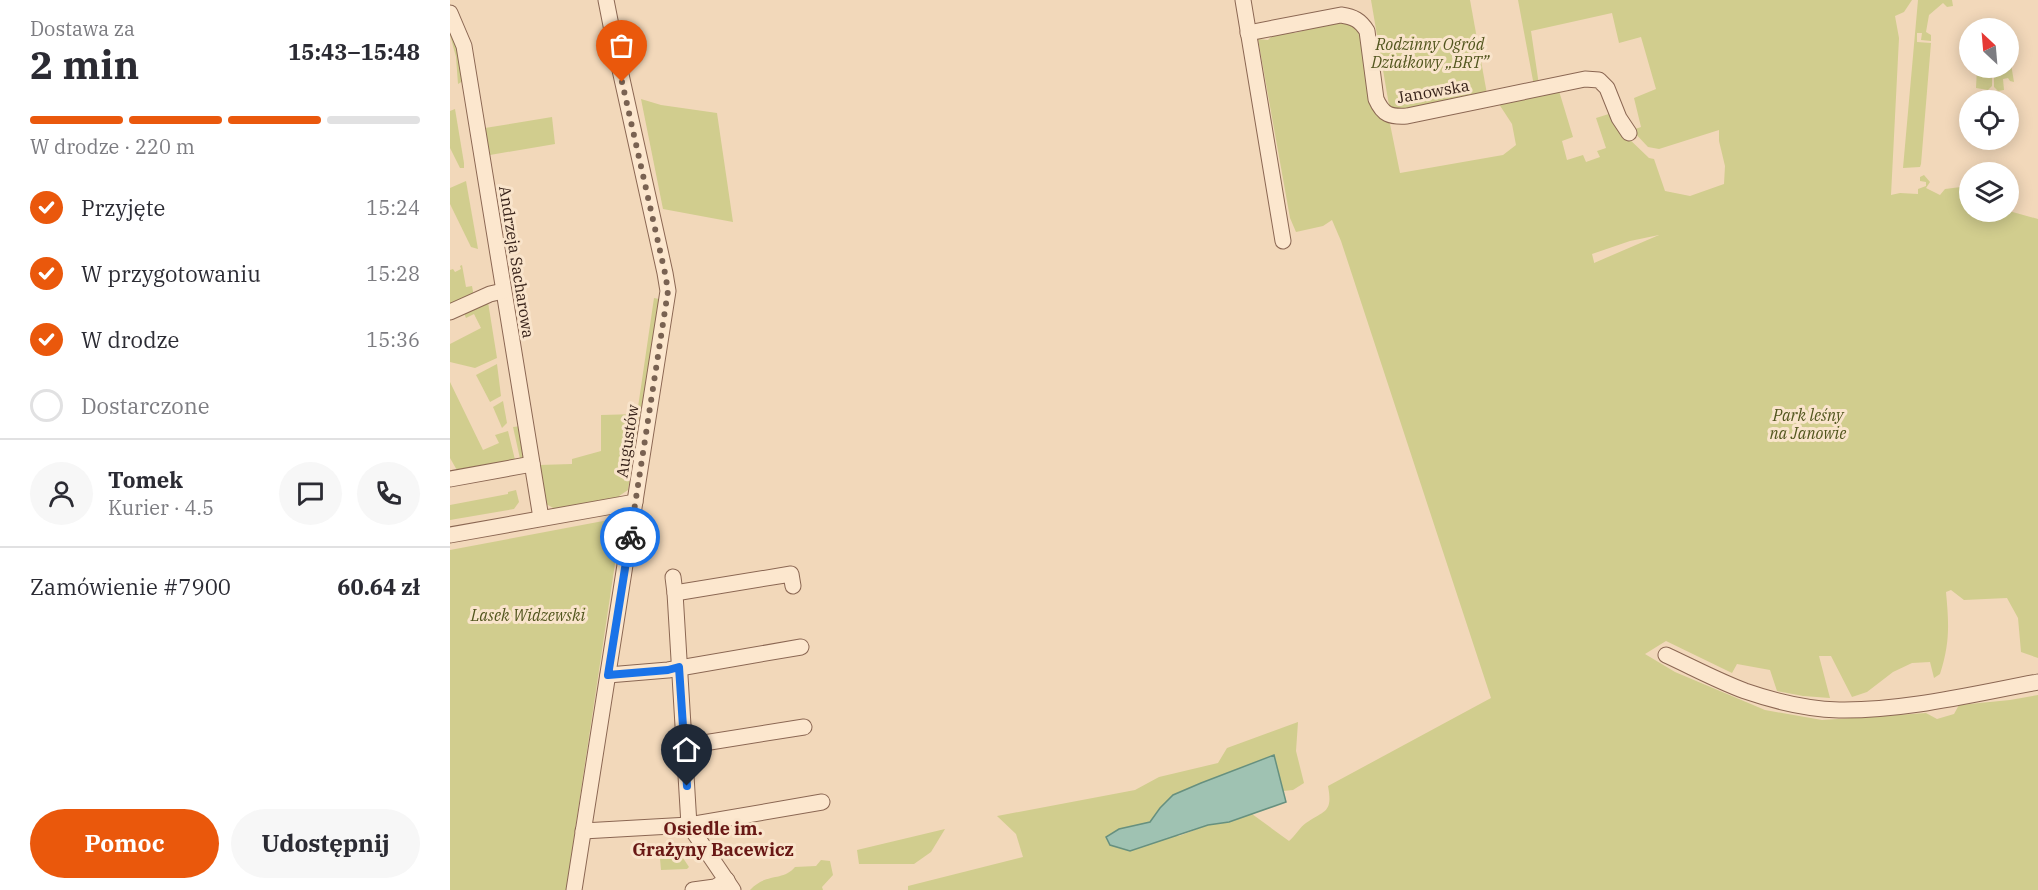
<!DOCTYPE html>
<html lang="pl">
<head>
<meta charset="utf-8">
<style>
	body { margin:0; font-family:"IBM Plex Serif",serif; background:#f7f7f7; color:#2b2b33; height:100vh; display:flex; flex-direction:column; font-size:22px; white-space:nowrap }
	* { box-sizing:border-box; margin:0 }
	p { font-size:20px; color:#7c7c81 }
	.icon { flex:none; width:33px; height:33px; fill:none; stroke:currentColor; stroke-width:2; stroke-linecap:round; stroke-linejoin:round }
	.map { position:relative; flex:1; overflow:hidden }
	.sheet { display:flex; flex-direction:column; background:#fff; width:450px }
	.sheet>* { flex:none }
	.needle { width:39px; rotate:334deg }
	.buttons { position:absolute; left:1509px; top:18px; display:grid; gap:12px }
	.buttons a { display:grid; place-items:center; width:60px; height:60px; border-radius:50%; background:#fff; box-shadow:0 3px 15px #0003; font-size:30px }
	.pin { position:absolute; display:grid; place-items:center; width:51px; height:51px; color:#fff; margin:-62px -26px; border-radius:50% 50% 50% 0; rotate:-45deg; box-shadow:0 0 6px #0007 }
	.pin .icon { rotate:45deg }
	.courier { position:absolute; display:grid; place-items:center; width:60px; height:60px; margin:-30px; border:4px solid #1a73e8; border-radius:50%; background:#fff; color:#222; box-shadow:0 2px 8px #0007 }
	.head em { font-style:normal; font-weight:700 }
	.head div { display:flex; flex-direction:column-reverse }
	.head { display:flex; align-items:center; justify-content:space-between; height:102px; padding:0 30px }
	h1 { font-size:39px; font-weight:700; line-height:45px }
	.bar { display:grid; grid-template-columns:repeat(4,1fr); gap:9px 6px; align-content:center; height:72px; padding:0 30px }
	.bar i { height:8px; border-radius:4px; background:#e1e1e2 }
	.bar .selected { background:#ea580c }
	.bar p { grid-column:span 4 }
	.line { display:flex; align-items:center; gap:15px; padding:0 30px; border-top:2px solid #e1e1e2 }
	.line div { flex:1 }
	.round { display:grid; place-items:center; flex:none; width:63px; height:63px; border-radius:32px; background:#f7f7f7 }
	ol { padding:0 30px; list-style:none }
	li { display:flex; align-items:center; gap:18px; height:66px }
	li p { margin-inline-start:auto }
	li .icon { padding:6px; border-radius:50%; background:#ea580c; color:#fff; stroke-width:4 }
	li:last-child { color:#7c7c81 }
	li i { width:33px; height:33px; border:3px solid #e1e1e2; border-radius:50% }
	.action { display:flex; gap:12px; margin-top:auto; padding:12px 30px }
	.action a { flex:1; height:69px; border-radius:36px; background:#ea580c; color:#fff; font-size:24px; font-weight:700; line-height:69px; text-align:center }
	.action a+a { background:#f7f7f7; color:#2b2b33 }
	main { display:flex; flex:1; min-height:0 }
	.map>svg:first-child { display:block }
</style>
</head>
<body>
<main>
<section class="sheet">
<div class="head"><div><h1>2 min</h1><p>Dostawa za</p></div><em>15:43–15:48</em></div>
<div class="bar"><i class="selected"></i><i class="selected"></i><i class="selected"></i><i></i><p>W drodze · 220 m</p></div>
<ol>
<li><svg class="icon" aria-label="check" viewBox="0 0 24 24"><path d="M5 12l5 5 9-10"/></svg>Przyjęte<p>15:24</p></li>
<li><svg class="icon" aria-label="check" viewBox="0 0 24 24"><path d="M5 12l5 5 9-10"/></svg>W przygotowaniu<p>15:28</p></li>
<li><svg class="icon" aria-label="check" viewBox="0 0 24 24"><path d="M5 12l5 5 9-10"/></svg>W drodze<p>15:36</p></li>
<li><i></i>Dostarczone</li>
</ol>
<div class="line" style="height:108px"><a class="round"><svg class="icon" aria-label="person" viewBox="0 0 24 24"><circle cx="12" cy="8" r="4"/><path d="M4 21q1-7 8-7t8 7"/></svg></a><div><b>Tomek</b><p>Kurier · 4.5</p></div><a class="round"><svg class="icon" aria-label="chat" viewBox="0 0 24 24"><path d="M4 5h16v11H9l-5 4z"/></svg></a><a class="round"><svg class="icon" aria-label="phone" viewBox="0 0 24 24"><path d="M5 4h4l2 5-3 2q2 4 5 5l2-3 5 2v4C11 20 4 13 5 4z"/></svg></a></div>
<div class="line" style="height:78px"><div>Zamówienie #7900</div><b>60.64 zł</b></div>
<div class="action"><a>Pomoc</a><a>Udostępnij</a></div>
</section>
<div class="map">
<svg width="1588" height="890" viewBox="0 0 1588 890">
	<rect width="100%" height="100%" fill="#f2d8ba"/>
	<!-- green -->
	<g fill="#d1cd8e" fill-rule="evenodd">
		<path d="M 921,0 L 1020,0 L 1037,94 L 940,111 Z"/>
		<path d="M 1068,0 L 1462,0 L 1454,12 L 1445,16 L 1449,38 L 1441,195 L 1450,193 L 1468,194 L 1468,189 L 1476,186 L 1476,182 L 1470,181 L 1470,177 L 1474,175 L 1480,182 L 1476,188 L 1490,195 L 1495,189 L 1519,186 L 1520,212 L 1559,211 L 1588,219 L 1588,658 L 1571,652 L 1568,618 L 1557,598 L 1514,600 L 1501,590 L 1496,592 C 1499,624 1500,643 1490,674 L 1484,678 L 1480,662 L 1462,663 L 1443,672 L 1417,692 L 1402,697 L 1381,656 L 1369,656 L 1380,698 L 1353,696 L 1327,691 L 1320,670 L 1287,664 L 1282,673 L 1216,641 L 1195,654 L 1225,672 L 1315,710 L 1372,720 L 1476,713 L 1487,719 L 1504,714 L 1509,705 L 1560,700 L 1588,695 L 1588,890 L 458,890 L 458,886 L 573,857 L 566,834 L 547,816 L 685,790 L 709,777 L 768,763 L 777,748 L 848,722 L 846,751 L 854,783 L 843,790 L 833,791 L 824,756 L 751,783 L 724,795 L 710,808 L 700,822 L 669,829 L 729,836 L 758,825 L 779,822 L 802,814 L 839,841 C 845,836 850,827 856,823 C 875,810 883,813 878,786 L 1041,698 L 891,241 L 882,220 L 873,226 L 846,232 L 840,218 L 808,39 L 818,40 C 825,32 835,30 845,33 L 893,20 L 903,23 L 911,37 L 924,110 L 940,124 L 950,173 L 1053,155 L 1066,145 L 1062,124 L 1047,101 L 1109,91 L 1123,137 L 1112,141 L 1117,160 L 1133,155 L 1136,162 L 1150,157 L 1147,151 L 1156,148 L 1146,118 L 1162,113 L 1175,135 L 1199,158 L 1204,159 L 1215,191 L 1240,196 L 1274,184 L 1275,166 L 1269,141 L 1269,130 L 1209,149 L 1198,147 L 1182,130 L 1191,127 L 1184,98 L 1206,89 L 1191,37 L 1169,43 L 1162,13 L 1081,31 L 1089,85 L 1084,86 ZM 1209,235 L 1144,263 L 1144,262 L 1142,254 L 1180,241 Z"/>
		<path d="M 1468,0 L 1502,0 L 1503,6 L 1497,7 L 1493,3 L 1479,15 L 1476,32 L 1481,35 L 1481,41 L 1471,40 L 1472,33 L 1467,33 L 1467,42 L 1481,43 L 1471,164 L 1470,167 L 1453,168 Z"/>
		<path d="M 0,27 L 8,49 L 13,81 L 8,84 L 6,57 L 0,35 Z"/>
		<path d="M 1559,58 L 1560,58 L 1564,82 L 1560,81 L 1558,78 L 1553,79 L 1554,90 L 1548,91 L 1544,87 L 1544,74 L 1546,68 L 1558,68 Z"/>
		<path d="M 1527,68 L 1545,68 L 1542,75 L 1542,86 L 1538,90 L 1526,88 Z"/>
		<path d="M 191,99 L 211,105 L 267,113 L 283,222 L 213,209 Z"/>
		<path d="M 5,109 L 14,163 L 14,168 L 10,168 L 0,148 L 0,111 Z"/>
		<path d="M 102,117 L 105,144 L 40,155 L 35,128 Z"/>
		<path d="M 16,181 L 28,249 L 21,247 L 0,204 L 0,188 Z"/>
		<path d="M 12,265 L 16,287 L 22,286 L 24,297 L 0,308 L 0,270 L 3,269 L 5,272 L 11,269 L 10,266 Z"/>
		<path d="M 204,298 L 209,299 L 178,490 L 169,496 L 169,499 L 107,510 L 96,504 L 89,465 L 122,464 L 122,459 L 151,451 L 151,415 L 187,414 Z"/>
		<path d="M 38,302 L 47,358 L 25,368 L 0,362 L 0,344 L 31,328 L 24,314 L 16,318 L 14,313 Z"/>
		<path d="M 47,364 L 51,396 L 40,402 L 26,375 Z"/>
		<path d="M 0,382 L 33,450 L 49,443 L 45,435 L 58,431 L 66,464 L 8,472 L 0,458 Z"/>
		<path d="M 53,401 L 57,423 L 52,428 L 43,407 Z"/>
		<path d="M 71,426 L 76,457 L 71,463 L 63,427 Z"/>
		<path d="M 66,490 L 69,502 L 64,509 L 0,520 L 0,505 L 58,494 L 58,492 Z"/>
		<path d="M 169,518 L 171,524 L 116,890 L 0,890 L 0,550 Z"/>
		<path d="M 495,829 L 481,852 L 464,864 L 409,864 L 407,850 Z"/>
		<path d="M 225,846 L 239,867 L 237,869 L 211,870 L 209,847 Z"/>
		<path d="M 371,860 L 380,861 L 383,875 L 372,887 L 373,890 L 300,890 C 317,872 332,882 345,867 L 366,866 Z"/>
	</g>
	<!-- water -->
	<path fill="#9fc2b2" stroke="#66907f" stroke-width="1.5" d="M 824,755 L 836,802 L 779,822 L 758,825 L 680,851 L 660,845 L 656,837 L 669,829 L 700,822 L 710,808 L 723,795 L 751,783 Z"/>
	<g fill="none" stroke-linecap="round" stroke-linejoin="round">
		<defs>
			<g id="minor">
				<path d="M 793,0 L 833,241"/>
				<path d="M 0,13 L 14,46 L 91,518"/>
				<path d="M 798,33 L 891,15 C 904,17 910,20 917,31 L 926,99 C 933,115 940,117 957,116 L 1135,79 L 1149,80 L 1157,88 L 1169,118 L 1179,133"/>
				<path d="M 0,312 L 40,294 L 53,291"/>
				<path d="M 0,479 L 82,464"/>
				<path d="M 0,535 L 185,502"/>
				<path d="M 223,577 L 225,593"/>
				<path d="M 1216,655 C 1242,667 1268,681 1295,691 C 1324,701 1358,709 1389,710 C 1455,711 1523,694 1588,682"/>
				<path d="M 158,675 L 218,670 L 351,647"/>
				<path d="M 235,746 L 354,727"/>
				<path d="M 133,831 L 239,825 L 372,802"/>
				<path d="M 124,890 L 218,291 L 215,273 L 168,61 L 156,0"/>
				<path d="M 243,890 L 265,887 L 277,880"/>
				<path d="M 283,890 L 239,825 L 225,593 L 341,574 L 343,586"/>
			</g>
		</defs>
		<!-- minor casing -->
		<use href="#minor" stroke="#8b6753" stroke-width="17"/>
		<!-- minor -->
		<use href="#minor" stroke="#fce7ce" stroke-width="15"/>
	</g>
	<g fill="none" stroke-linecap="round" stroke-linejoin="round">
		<!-- done -->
		<path stroke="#796252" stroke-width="6" stroke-dasharray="0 10.8" d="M 172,82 L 215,273 L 218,291 L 180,537"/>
		<!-- route -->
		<path stroke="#1a73e8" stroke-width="8" d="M 180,537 L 158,675 L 218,670 L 229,667 L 237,786"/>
	</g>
	<g text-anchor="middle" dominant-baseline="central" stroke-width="6" stroke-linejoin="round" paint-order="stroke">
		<!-- park labels -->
		<g font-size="16" font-style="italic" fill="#52561e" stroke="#f9e4cb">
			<text x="980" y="44">Rodzinny Ogród<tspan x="980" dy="18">Działkowy „BRT”</tspan></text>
			<text x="1358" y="415">Park leśny<tspan x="1358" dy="18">na Janowie</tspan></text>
			<text x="78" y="615">Lasek Widzewski</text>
		</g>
		<!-- street labels -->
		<g font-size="16" fill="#38231a" stroke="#f9e4cb">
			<text transform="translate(983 91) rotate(-10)">Janowska</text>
			<text transform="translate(67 262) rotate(81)">Andrzeja Sacharowa</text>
			<text transform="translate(177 441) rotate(-81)">Augustów</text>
		</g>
		<!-- neighbourhood labels -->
		<g font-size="18" font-weight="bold" fill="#691815" stroke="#f9e4cb">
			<text x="263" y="828">Osiedle im.<tspan x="263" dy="21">Grażyny Bacewicz</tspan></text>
		</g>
	</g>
</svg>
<div class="buttons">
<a><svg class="needle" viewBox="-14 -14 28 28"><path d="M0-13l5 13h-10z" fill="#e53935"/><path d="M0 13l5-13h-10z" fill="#7c7c81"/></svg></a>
<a><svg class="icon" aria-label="locate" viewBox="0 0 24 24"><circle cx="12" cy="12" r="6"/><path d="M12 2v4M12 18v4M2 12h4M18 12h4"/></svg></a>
<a><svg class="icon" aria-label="layers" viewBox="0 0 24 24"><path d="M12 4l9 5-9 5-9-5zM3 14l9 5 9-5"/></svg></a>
</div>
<div class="pin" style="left:172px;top:82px;background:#ea580c"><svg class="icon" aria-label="bag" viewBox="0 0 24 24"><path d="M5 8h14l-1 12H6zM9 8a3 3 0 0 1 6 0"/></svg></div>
<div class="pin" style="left:237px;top:786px;background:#1f2937"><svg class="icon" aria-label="home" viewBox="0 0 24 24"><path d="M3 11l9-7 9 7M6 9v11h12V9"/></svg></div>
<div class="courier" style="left:180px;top:537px"><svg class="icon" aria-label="bike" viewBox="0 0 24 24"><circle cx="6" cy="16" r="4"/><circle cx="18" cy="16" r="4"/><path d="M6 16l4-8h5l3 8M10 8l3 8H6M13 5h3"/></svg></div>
</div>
</main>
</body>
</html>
